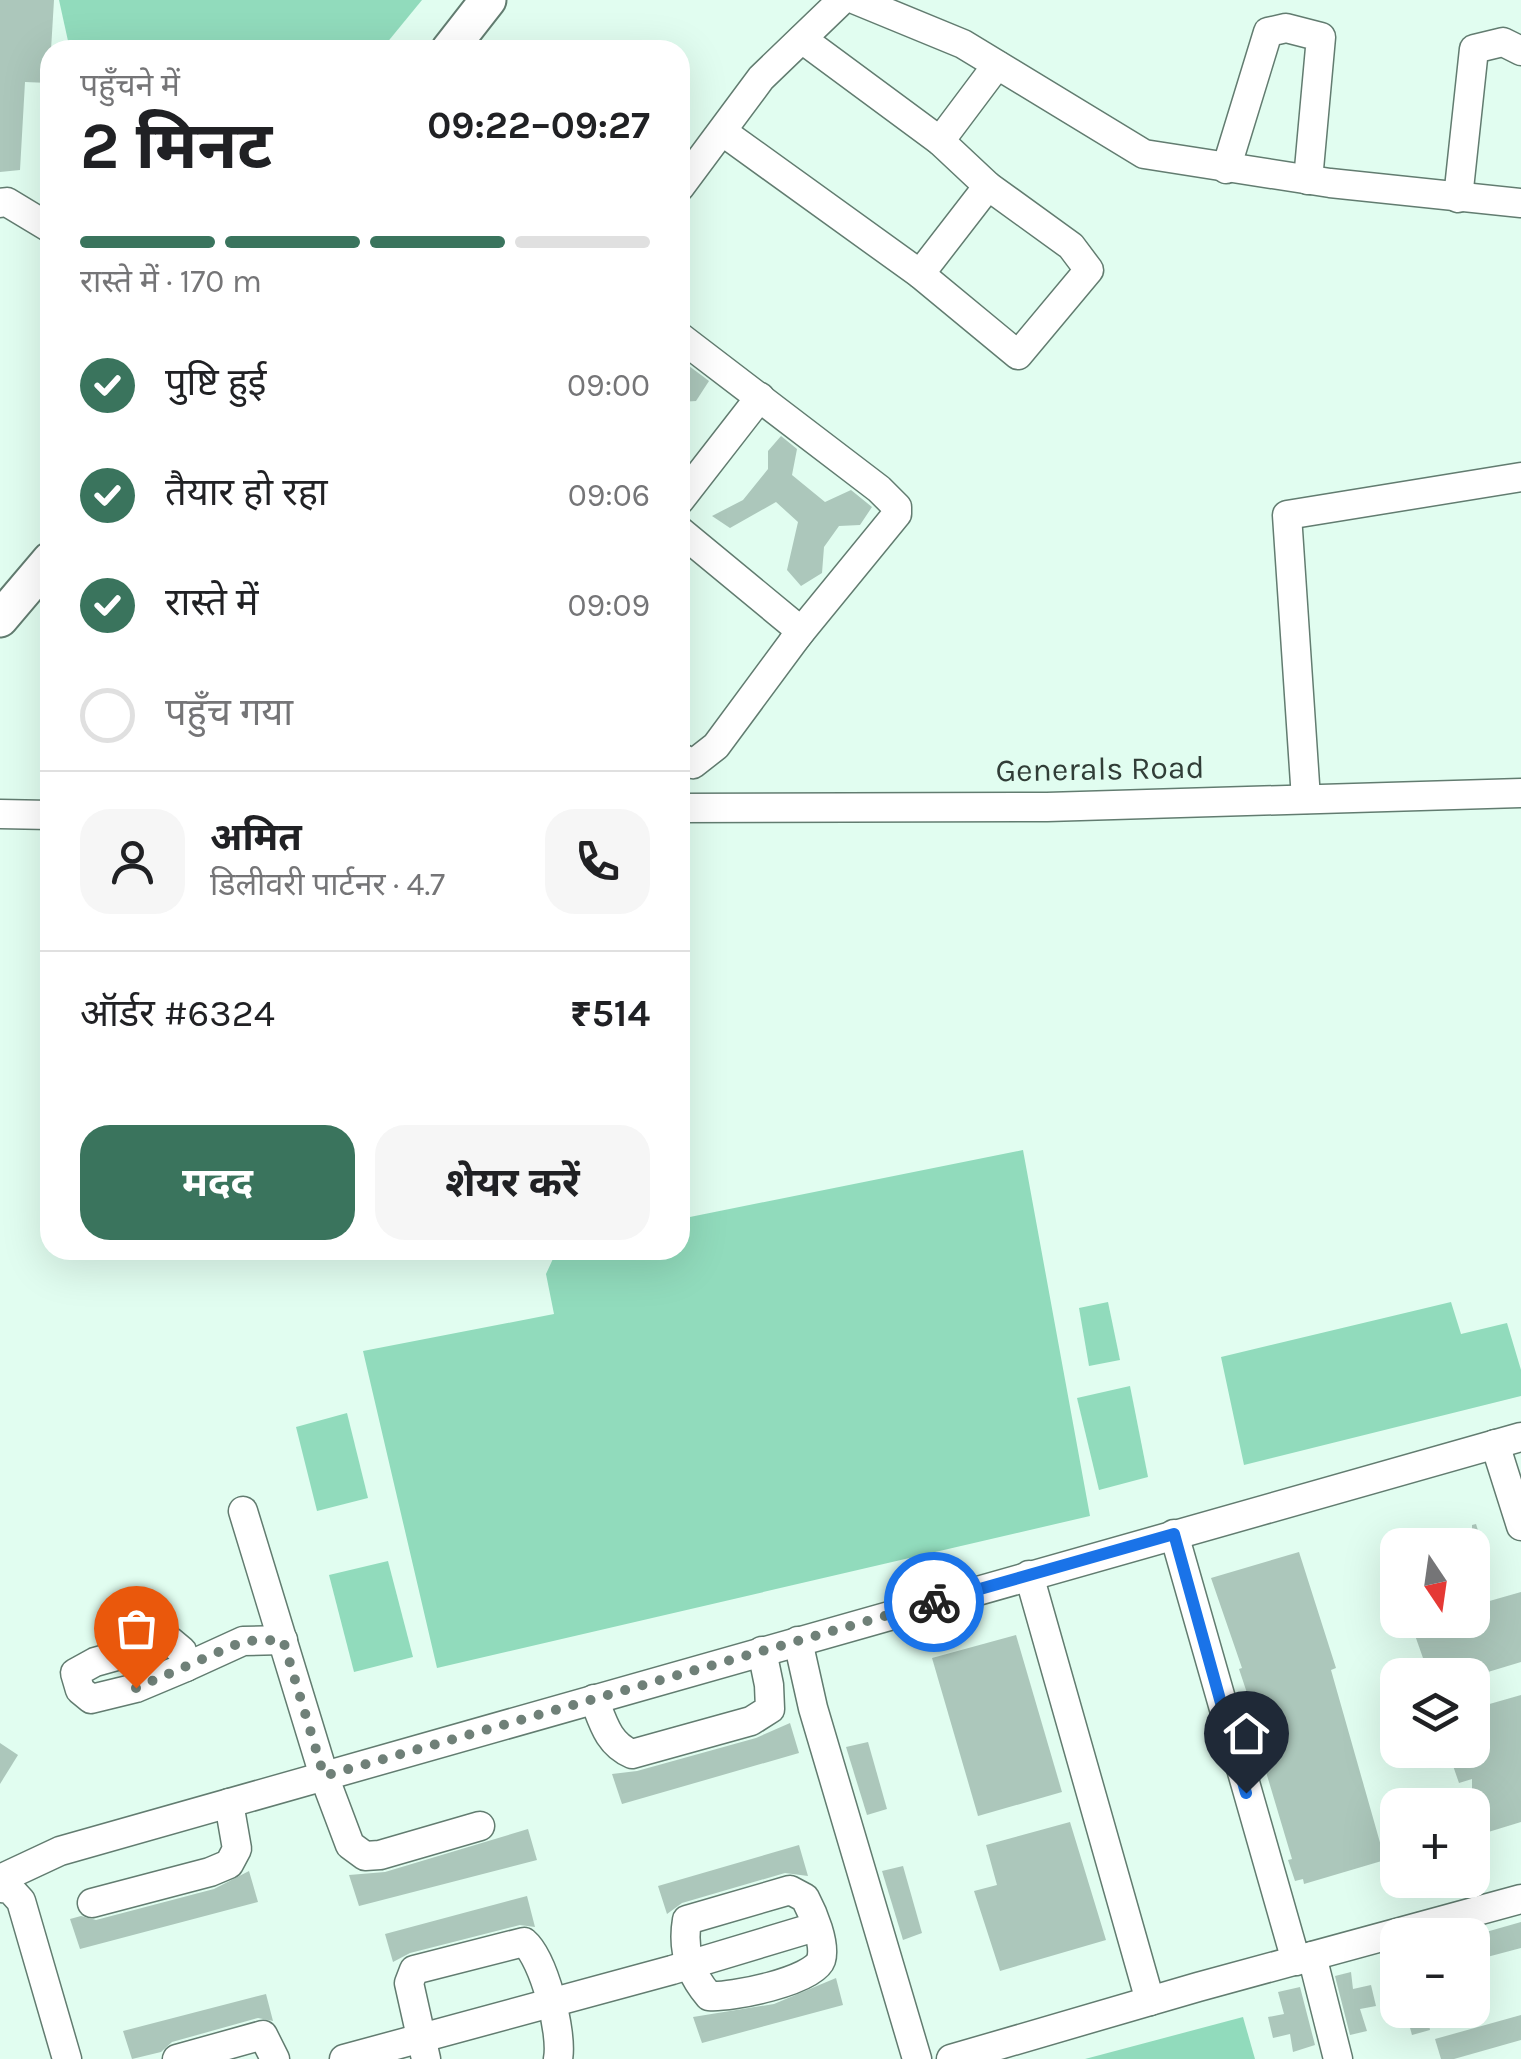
<!DOCTYPE html>
<html lang="hi">
<head>
<meta charset="utf-8">
<style>
	body { margin:0; font-family:Karla,"Noto Sans Devanagari",sans-serif; background:#f6f6f6; color:#202124; height:100vh; display:flex; flex-direction:column; font-size:38px; white-space:nowrap }
	* { box-sizing:border-box; margin:0 }
	p { font-size:32px; color:#757577 }
	.icon { flex:none; width:55px; height:55px; fill:none; stroke:currentColor; stroke-width:2; stroke-linecap:round; stroke-linejoin:round }
	.map { position:relative; flex:1; overflow:hidden }
	.sheet { position:absolute; left:40px; top:40px; width:650px; height:1220px; display:flex; flex-direction:column; background:#fff; border-radius:30px; box-shadow:0 10px 40px #0002 }
	.sheet>* { flex:none }
	.needle { width:65px; rotate:167deg }
	.tools { position:absolute; left:1380px; top:1528px; display:grid; gap:20px }
	.tools a { display:grid; place-items:center; width:110px; height:110px; border-radius:20px; background:#fff; box-shadow:0 10px 40px #0002; font-size:50px }
	.pin { position:absolute; display:grid; place-items:center; width:85px; height:85px; color:#fff; margin:-102px -42px; border-radius:50% 50% 50% 0; rotate:-45deg; box-shadow:0 0 10px #0007 }
	.pin .icon { rotate:45deg }
	.courier { position:absolute; display:grid; place-items:center; width:100px; height:100px; margin:-50px; border:8px solid #1a73e8; border-radius:50%; background:#fff; color:#222; box-shadow:0 2px 12px #0007 }
	.summary em { font-style:normal; font-weight:700 }
	.summary div { display:flex; flex-direction:column-reverse }
	.summary { display:flex; align-items:center; justify-content:space-between; height:170px; padding:0 40px }
	h1 { font-size:65px; font-weight:700; line-height:75px }
	.bar { display:grid; grid-template-columns:repeat(4,1fr); gap:15px 10px; align-content:center; height:120px; padding:0 40px }
	.bar i { height:12px; border-radius:8px; background:#e0e0e0 }
	.bar .current { background:#3a745d }
	.bar p { grid-column:span 4 }
	.line { display:flex; align-items:center; gap:25px; padding:0 40px; border-top:2px solid #e0e0e0 }
	.line div { flex:1 }
	.round { display:grid; place-items:center; flex:none; width:105px; height:105px; border-radius:30px; background:#f6f6f6 }
	ol { padding:0 40px; list-style:none }
	li { display:flex; align-items:center; gap:30px; height:110px }
	li p { margin-inline-start:auto }
	li .icon { padding:10px; border-radius:50%; background:#3a745d; color:#fff; stroke-width:4 }
	li:last-child { color:#757577 }
	li i { width:55px; height:55px; border:5px solid #e0e0e0; border-radius:50% }
	.primary-button { display:flex; gap:20px; margin-top:auto; padding:20px 40px }
	.primary-button a { flex:1; height:115px; border-radius:30px; background:#3a745d; color:#fff; font-size:40px; font-weight:700; line-height:115px; text-align:center }
	.primary-button a+a { background:#f6f6f6; color:#202124 }
	.map>svg:first-child { display:block }
</style>
</head>
<body>
<div class="map">
<svg width="1521" height="2059" viewBox="0 0 1521 2059">
	<rect width="100%" height="100%" fill="#e1fdf0"/>
	<!-- green -->
	<g fill="#91dbbc">
		<path d="M 59,0 L 422,0 L 381,50 L 70,50 Z"/>
		<path d="M 1023,1150 L 1090,1516 L 437,1668 L 363,1351 L 554,1314 L 546,1274 L 557,1250 L 680,1250 L 680,1219 Z"/>
		<path d="M 1108,1302 L 1120,1360 L 1089,1366 L 1079,1308 Z"/>
		<path d="M 1451,1302 L 1461,1334 L 1507,1323 L 1521,1370 L 1521,1396 L 1244,1465 L 1221,1357 Z"/>
		<path d="M 1130,1386 L 1148,1477 L 1099,1490 L 1077,1398 Z"/>
		<path d="M 347,1413 L 368,1498 L 317,1511 L 296,1427 Z"/>
		<path d="M 388,1561 L 413,1657 L 354,1672 L 329,1575 Z"/>
		<path d="M 1243,2017 L 1255,2059 L 1085,2059 Z"/>
	</g>
	<!-- building -->
	<g fill="#acc7bb">
		<path d="M 0,0 L 54,0 L 49,83 L 25,82 L 20,170 L 0,172 Z"/>
		<path d="M 689,366 L 709,381 L 696,401 L 680,402 L 680,370 Z"/>
		<path d="M 781,436 L 797,449 L 792,475 L 825,502 L 851,490 L 872,507 L 860,525 L 839,526 L 824,547 L 822,573 L 801,586 L 787,570 L 798,522 L 776,502 L 730,528 L 712,516 L 743,500 L 768,469 L 768,451 Z"/>
		<path d="M 1476,1524 L 1490,1568 L 1472,1573 L 1472,1525 Z"/>
		<path d="M 1299,1552 L 1336,1668 L 1331,1670 L 1385,1860 L 1304,1884 L 1303,1879 L 1295,1881 L 1288,1860 L 1292,1859 L 1249,1715 L 1254,1714 L 1239,1669 L 1242,1668 L 1211,1578 Z"/>
		<path d="M 1521,1592 L 1521,1662 L 1478,1675 L 1429,1675 L 1411,1624 L 1424,1620 L 1472,1620 L 1472,1606 Z"/>
		<path d="M 1016,1635 L 1062,1792 L 978,1816 L 932,1658 Z"/>
		<path d="M 1521,1695 L 1521,1822 L 1472,1837 L 1472,1779 L 1459,1783 L 1450,1757 L 1472,1751 L 1472,1709 Z"/>
		<path d="M 790,1723 L 799,1753 L 622,1804 L 612,1774 L 637,1771 L 756,1738 Z"/>
		<path d="M 868,1742 L 887,1809 L 867,1815 L 846,1747 Z"/>
		<path d="M 0,1743 L 18,1755 L 0,1784 Z"/>
		<path d="M 1070,1822 L 1106,1940 L 1000,1971 L 974,1891 L 997,1885 L 986,1845 Z"/>
		<path d="M 528,1829 L 537,1860 L 359,1906 L 349,1875 L 385,1872 Z"/>
		<path d="M 799,1845 L 808,1876 L 785,1873 L 682,1903 L 667,1914 L 658,1886 Z"/>
		<path d="M 903,1866 L 922,1933 L 903,1940 L 882,1871 Z"/>
		<path d="M 249,1871 L 258,1902 L 80,1949 L 70,1919 L 81,1916 L 96,1920 L 214,1889 Z"/>
		<path d="M 527,1896 L 535,1927 L 520,1925 L 410,1953 L 393,1962 L 385,1934 Z"/>
		<path d="M 1521,1922 L 1521,1948 L 1472,1961 L 1472,1936 Z"/>
		<path d="M 1351,1972 L 1353,1989 L 1371,1985 L 1376,2006 L 1360,2009 L 1367,2031 L 1350,2035 L 1335,1976 Z"/>
		<path d="M 836,1978 L 843,2005 L 702,2043 L 693,2017 L 774,2004 Z"/>
		<path d="M 1300,1987 L 1315,2045 L 1293,2052 L 1290,2034 L 1273,2038 L 1268,2017 L 1284,2014 L 1278,1992 Z"/>
		<path d="M 266,1994 L 273,2021 L 258,2018 L 172,2042 L 161,2052 L 132,2059 L 123,2031 Z"/>
		<path d="M 1405,2010 L 1426,2010 L 1430,2030 L 1412,2035 Z"/>
		<path d="M 1521,2015 L 1521,2040 L 1454,2059 L 1441,2059 L 1435,2039 Z"/>
	</g>
	<g fill="none" stroke-linecap="round" stroke-linejoin="round">
		<defs>
			<g id="minor">
				<path d="M 856,0 L 963,44 L 1144,154 L 1330,183 L 1521,203"/>
				<path d="M 723,132 L 920,274 L 1018,355 L 1089,270 L 1071,246 L 988,186 L 940,141 L 802,39"/>
				<path d="M 940,141 L 997,65"/>
				<path d="M 1226,169 L 1268,32 L 1286,28 L 1321,37 L 1308,180"/>
				<path d="M 680,187 L 761,78 L 842,0"/>
				<path d="M 1458,198 L 1474,49 L 1503,42 L 1521,51"/>
				<path d="M 0,203 L 7,202 L 50,228"/>
				<path d="M 920,274 L 988,186"/>
				<path d="M 680,337 L 879,489 L 897,507 L 897,514 L 794,640"/>
				<path d="M 680,500 L 760,397"/>
				<path d="M 680,531 L 801,631 L 716,746 L 693,764 L 680,757"/>
				<path d="M 1306,799 L 1287,515 L 1521,477"/>
				<path d="M 680,808 L 1047,807 L 1521,793"/>
				<path d="M 0,814 L 50,815"/>
				<path d="M 1495,1444 L 1521,1526"/>
				<path d="M 243,1511 L 324,1776 L 350,1845 L 365,1856 L 380,1855 L 480,1826"/>
				<path d="M 1174,1534 L 1296,1961"/>
				<path d="M 1029,1575 L 1150,2001"/>
				<path d="M 170,1641 L 182,1651 L 186,1667 L 136,1688 L 91,1699 L 80,1690 L 75,1673 L 95,1662 Z"/>
				<path d="M 798,1641 L 813,1708 L 917,2059"/>
				<path d="M 186,1667 L 243,1641 L 283,1640"/>
				<path d="M 594,1699 C 603,1722 608,1744 632,1754 L 751,1721 L 770,1709 L 769,1685 L 762,1651"/>
				<path d="M 0,1879 L 60,1851 L 1521,1437"/>
				<path d="M 0,1888 L 10,1889 L 21,1901 L 67,2059"/>
				<path d="M 790,1890 L 805,1898 C 813,1913 826,1944 821,1960 C 814,1981 730,1998 709,1996 C 689,1973 682,1949 687,1920 Z"/>
				<path d="M 92,1903 L 210,1872 L 229,1864 L 237,1849 L 229,1803"/>
				<path d="M 1312,1956 L 1338,2059"/>
				<path d="M 177,2059 L 263,2035 L 275,2059"/>
				<path d="M 344,2059 L 672,1970 L 815,1927"/>
				<path d="M 426,2059 L 409,1983 L 414,1970 L 524,1942 C 544,1959 563,2033 558,2059"/>
				<path d="M 951,2059 L 1198,1987 L 1521,1899"/>
			</g>
			<g id="major">
				<path d="M 449,50 L 488,0"/>
				<path d="M 0,619 L 50,560"/>
			</g>
		</defs>
		<!-- minor casing -->
		<use href="#minor" stroke="#627c70" stroke-width="31"/>
		<!-- major casing -->
		<use href="#major" stroke="#627c70" stroke-width="39"/>
		<!-- minor -->
		<use href="#minor" stroke="#fff" stroke-width="28"/>
		<!-- major -->
		<use href="#major" stroke="#fff" stroke-width="35"/>
	</g>
	<g fill="none" stroke-linecap="round" stroke-linejoin="round">
		<!-- done -->
		<path stroke="#6f8078" stroke-width="10" stroke-dasharray="0 18" d="M 136,1688 L 244,1641 L 283,1640 L 324,1776 L 934,1602"/>
		<!-- route -->
		<path stroke="#1a73e8" stroke-width="12" d="M 934,1602 L 1174,1534 L 1246,1793"/>
	</g>
	<g text-anchor="middle" dominant-baseline="central" stroke-width="8" stroke-linejoin="round" paint-order="stroke">
		<!-- street labels -->
		<g font-size="32" fill="#313d37" stroke="#e1fdf0">
			<text transform="translate(1100 769) rotate(-1)">Generals Road</text>
		</g>
	</g>
</svg>
<div class="tools">
<a><svg class="needle" viewBox="-14 -14 28 28"><path d="M0-13l5 13h-10z" fill="#e53935"/><path d="M0 13l5-13h-10z" fill="#757577"/></svg></a>
<a><svg class="icon" aria-label="layers" viewBox="0 0 24 24"><path d="M12 4l9 5-9 5-9-5zM3 14l9 5 9-5"/></svg></a>
<a>+</a>
<a>−</a>
</div>
<div class="pin" style="left:136px;top:1688px;background:#ea580c"><svg class="icon" aria-label="bag" viewBox="0 0 24 24"><path d="M5 8h14l-1 12H6zM9 8a3 3 0 0 1 6 0"/></svg></div>
<div class="pin" style="left:1246px;top:1793px;background:#1f2937"><svg class="icon" aria-label="home" viewBox="0 0 24 24"><path d="M3 11l9-7 9 7M6 9v11h12V9"/></svg></div>
<div class="courier" style="left:934px;top:1602px"><svg class="icon" aria-label="bike" viewBox="0 0 24 24"><circle cx="6" cy="16" r="4"/><circle cx="18" cy="16" r="4"/><path d="M6 16l4-8h5l3 8M10 8l3 8H6M13 5h3"/></svg></div>
<section class="sheet">
<div class="summary"><div><h1>2 मिनट</h1><p>पहुँचने में</p></div><em>09:22–09:27</em></div>
<div class="bar"><i class="current"></i><i class="current"></i><i class="current"></i><i></i><p>रास्ते में · 170 m</p></div>
<ol>
<li><svg class="icon" aria-label="check" viewBox="0 0 24 24"><path d="M5 12l5 5 9-10"/></svg>पुष्टि हुई<p>09:00</p></li>
<li><svg class="icon" aria-label="check" viewBox="0 0 24 24"><path d="M5 12l5 5 9-10"/></svg>तैयार हो रहा<p>09:06</p></li>
<li><svg class="icon" aria-label="check" viewBox="0 0 24 24"><path d="M5 12l5 5 9-10"/></svg>रास्ते में<p>09:09</p></li>
<li><i></i>पहुँच गया</li>
</ol>
<div class="line" style="height:180px"><a class="round"><svg class="icon" aria-label="person" viewBox="0 0 24 24"><circle cx="12" cy="8" r="4"/><path d="M4 21q1-7 8-7t8 7"/></svg></a><div><b>अमित</b><p>डिलीवरी पार्टनर · 4.7</p></div><a class="round"><svg class="icon" aria-label="phone" viewBox="0 0 24 24"><path d="M5 4h4l2 5-3 2q2 4 5 5l2-3 5 2v4C11 20 4 13 5 4z"/></svg></a></div>
<div class="line" style="height:130px"><div>ऑर्डर #6324</div><b>₹514</b></div>
<div class="primary-button"><a>मदद</a><a>शेयर करें</a></div>
</section>
</div>
</body>
</html>
